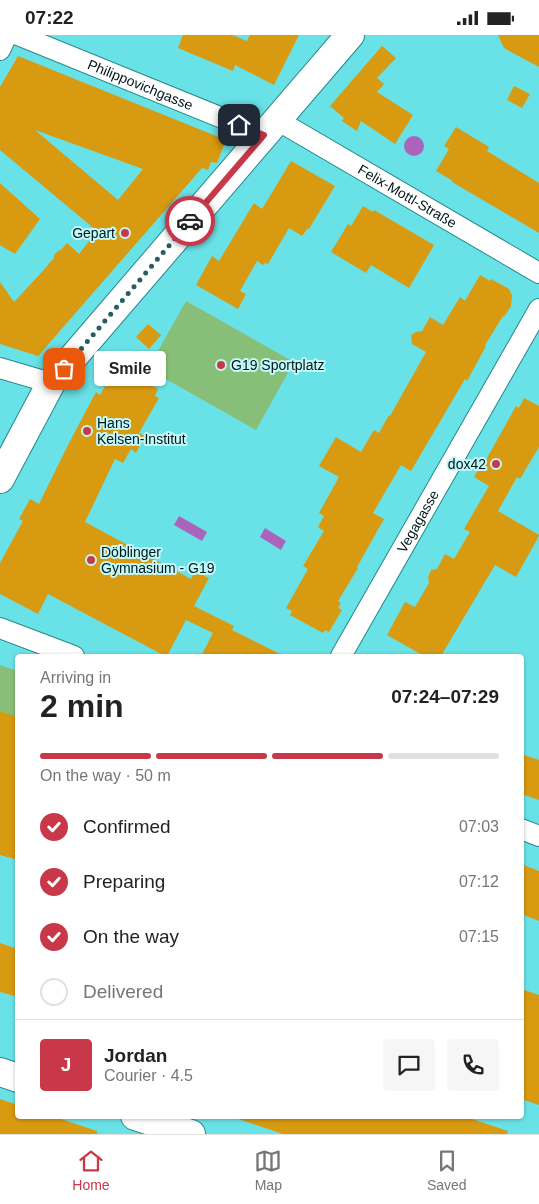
<!DOCTYPE html>
<html lang="en">
<head>
<meta charset="utf-8">
<style>
	body { margin:0; font-family:Arial,sans-serif; background:#f6f6f6; color:#222; height:100vh; display:flex; flex-direction:column; font-size:19px; white-space:nowrap }
	* { box-sizing:border-box; margin:0 }
	p { font-size:16px; color:#767676 }
	.icon { flex:none; width:28px; height:28px; fill:none; stroke:currentColor; stroke-width:2; stroke-linecap:round; stroke-linejoin:round }
	.map { position:relative; flex:1; overflow:hidden }
	.panel { position:absolute; left:15px; top:619px; width:509px; height:465px; display:flex; flex-direction:column; background:#fff; border-radius:5px; box-shadow:0 1px 4px #0004 }
	.panel>* { flex:none }
	.pin { position:absolute; display:grid; place-items:center; width:42px; height:42px; color:#fff; margin:-21px; border-radius:10px; box-shadow:0 2px 8px #0006 }
	.courier { position:absolute; display:grid; place-items:center; width:50px; height:50px; margin:-25px; border:4px solid #c93848; border-radius:50%; background:#fff; color:#222; box-shadow:0 1px 6px #0007 }
	.bubble { position:absolute; height:35px; border-radius:5px; background:#fff; box-shadow:0 1px 4px #0004; font-size:16px; font-weight:700; line-height:35px; text-align:center }
	.headline em { font-style:normal; font-weight:700 }
	.headline div { display:flex; flex-direction:column-reverse }
	.headline { display:flex; align-items:center; justify-content:space-between; height:85px; padding:0 25px }
	h1 { font-size:32px; font-weight:700; line-height:38px }
	.bar { display:grid; grid-template-columns:repeat(4,1fr); gap:8px 5px; align-content:center; height:60px; padding:0 25px }
	.bar i { height:6px; border-radius:4px; background:#e0e0e0 }
	.bar .on { background:#c93848 }
	.bar p { grid-column:span 4 }
	.line { display:flex; align-items:center; gap:12px; padding:0 25px; border-top:1px solid #e0e0e0 }
	.line div { flex:1 }
	.round { display:grid; place-items:center; flex:none; width:52px; height:52px; border-radius:5px; background:#f6f6f6 }
	ol { padding:0 25px; list-style:none }
	li { display:flex; align-items:center; gap:15px; height:55px }
	li p { margin-inline-start:auto }
	li .icon { padding:5px; border-radius:50%; background:#c93848; color:#fff; stroke-width:4 }
	li:last-child { color:#767676 }
	li i { width:28px; height:28px; border:2px solid #e0e0e0; border-radius:50% }
	.status { display:flex; justify-content:space-between; align-items:center; height:35px; padding:0 25px; background:#fff; direction:ltr }
	.status svg { height:14px; fill:currentColor }
	.dock { display:flex; justify-content:space-around; align-items:center; height:70px; border-top:1px solid #e0e0e0; background:#fff; font-size:14px; color:#767676 }
	.dock a { display:grid; justify-items:center; gap:2px }
	.dock .on { color:#c93848 }
	.map>svg:first-child { display:block }
</style>
</head>
<body>
<div class="status"><b>07:22</b><svg viewBox="0 0 49 12"><path d="M0 12V9h3v3zM5 12V6h3v6zM10 12V3h3v9zM15 12V0h3v12zM26 1h20v11H26zM47 4h2v5h-2z"/></svg></div>
<div class="map">
<svg width="539" height="1099" viewBox="0 0 539 1099">
	<rect width="100%" height="100%" fill="#69e2e7"/>
	<!-- green -->
	<g fill="#87bf78">
		<path d="M 186,266 L 294,327 L 256,395 L 148,334 Z"/>
		<path d="M 0,630 L 17,636 L 17,682 L 0,676 Z"/>
	</g>
	<!-- water -->
	<g fill="#aa64bc">
		<circle cx="414" cy="111" r="10"/>
		<path d="M 179,481 L 207,497 L 202,506 L 174,490 Z"/>
		<path d="M 265,493 L 286,506 L 281,515 L 260,502 Z"/>
	</g>
	<!-- building -->
	<g fill="#d89a10" fill-rule="evenodd">
		<path d="M 183,0 L 232,0 L 247,6 L 250,0 L 299,0 L 274,50 L 235,30 L 233,36 L 178,13 Z"/>
		<path d="M 498,0 L 539,0 L 539,32 L 504,13 Z"/>
		<path d="M 382,11 L 396,23 L 377,43 L 384,49 L 377,57 L 413,80 L 395,109 L 361,86 L 357,96 L 342,86 L 344,83 L 330,71 Z"/>
		<path d="M 18,21 L 226,105 L 217,128 L 211,127 L 208,135 L 202,133 L 38,321 L 0,309 L 0,247 L 14,267 L 40,239 L 54,223 L 54,220 L 58,216 L 61,215 L 67,208 L 79,219 L 97,196 L 0,115 L 0,52 ZM 35,95 L 143,134 L 118,165 Z"/>
		<path d="M 514,51 L 530,59 L 522,73 L 507,65 Z"/>
		<path d="M 456,92 L 489,112 L 487,116 L 539,148 L 539,198 L 452,147 L 453,146 L 436,136 L 449,114 L 444,111 Z"/>
		<path d="M 291,126 L 335,151 L 309,194 L 308,193 L 302,201 L 289,193 L 268,229 L 265,228 L 263,230 L 257,226 L 240,256 L 246,259 L 238,274 L 196,250 L 212,221 L 219,226 L 254,168 L 262,174 Z"/>
		<path d="M 0,148 L 40,184 L 15,219 L 0,210 Z"/>
		<path d="M 363,171 L 373,177 L 374,175 L 434,210 L 409,253 L 371,230 L 366,238 L 331,217 L 348,189 L 351,191 Z"/>
		<path d="M 480,240 L 490,246 L 491,244 L 509,254 L 512,260 L 511,271 L 504,282 L 503,281 L 485,310 L 486,311 L 467,346 L 465,344 L 411,436 L 401,430 L 373,478 L 384,484 L 357,532 L 358,533 L 338,566 L 341,568 L 338,573 L 342,575 L 329,597 L 325,595 L 323,598 L 290,580 L 292,576 L 286,573 L 308,534 L 303,531 L 324,496 L 318,492 L 324,481 L 319,478 L 339,442 L 319,431 L 336,402 L 361,417 L 374,395 L 379,398 L 389,380 L 390,381 L 426,317 L 412,309 L 411,300 L 416,297 L 422,296 L 430,282 L 443,290 L 460,262 L 465,266 Z"/>
		<path d="M 148,289 L 161,300 L 149,314 L 136,302 Z"/>
		<path d="M 118,329 L 145,344 L 144,346 L 158,354 L 155,361 L 159,363 L 139,398 L 145,401 L 136,418 L 131,414 L 123,428 L 115,424 L 85,487 L 191,544 L 195,536 L 209,543 L 194,571 L 234,591 L 232,595 L 284,621 L 201,621 L 213,598 L 186,585 L 167,621 L 165,621 L 48,559 L 38,579 L 0,559 L 0,528 L 23,486 L 19,484 L 30,464 L 39,469 L 68,410 L 96,357 L 100,360 Z"/>
		<path d="M 524,363 L 539,371 L 539,412 L 520,444 L 517,442 L 498,476 L 539,500 L 539,501 L 516,542 L 495,530 L 441,621 L 424,621 L 387,600 L 405,567 L 415,572 L 429,548 L 428,542 L 431,535 L 437,534 L 445,519 L 454,524 L 470,497 L 464,494 L 489,451 L 474,442 L 484,424 L 486,425 L 516,371 L 519,373 Z"/>
		<path d="M 0,676 L 18,682 L 18,825 L 0,820 Z"/>
		<path d="M 521,719 L 539,725 L 539,765 L 521,759 Z"/>
		<path d="M 521,829 L 539,836 L 539,886 L 521,879 Z"/>
		<path d="M 0,908 L 18,914 L 18,962 L 0,957 Z"/>
		<path d="M 521,954 L 539,960 L 539,1070 L 521,1064 Z"/>
		<path d="M 0,1064 L 18,1070 L 18,1081 L 52,1081 L 97,1096 L 97,1099 L 0,1099 Z"/>
		<path d="M 238,1081 L 463,1081 L 508,1096 L 507,1099 L 283,1099 L 238,1084 Z"/>
	</g>
	<g fill="none" stroke-linecap="round" stroke-linejoin="round">
		<defs>
			<g id="street">
				<path id="s1" d="M 18,0 L 264,100"/>
				<path d="M 0,15 L 7,0"/>
				<path id="s2" d="M 277,85 L 539,238"/>
				<path d="M 0,333 L 51,348"/>
				<path d="M 0,593 L 74,621"/>
				<path id="s3" d="M 341,621 L 539,274"/>
				<path d="M 521,794 L 539,801"/>
			</g>
			<g id="secondary">
				<path d="M 0,444 L 51,348 L 350,0"/>
				<path d="M 0,1037 L 18,1043"/>
				<path d="M 135,1081 L 191,1099"/>
			</g>
		</defs>
		<!-- street casing -->
		<use href="#street" stroke="#25878b" stroke-width="22"/>
		<!-- secondary casing -->
		<use href="#secondary" stroke="#25878b" stroke-width="30"/>
		<!-- street -->
		<use href="#street" stroke="#fff" stroke-width="20"/>
		<!-- secondary -->
		<use href="#secondary" stroke="#fff" stroke-width="28"/>
	</g>
	<g fill="none" stroke-linecap="round" stroke-linejoin="round">
		<!-- done -->
		<path stroke="#255d60" stroke-width="5" stroke-dasharray="0 9" d="M 64,334 L 190,186"/>
		<!-- route -->
		<path stroke="#c93848" stroke-width="6" d="M 190,186 L 264,100 L 239,90"/>
	</g>
	<!-- markers -->
	<g fill="#c93848" stroke="#c3f9fb" stroke-width="2">
		<circle cx="125" cy="198" r="5"/>
		<circle cx="221" cy="330" r="5"/>
		<circle cx="87" cy="396" r="5"/>
		<circle cx="496" cy="429" r="5"/>
		<circle cx="91" cy="525" r="5"/>
	</g>
	<g text-anchor="middle" dominant-baseline="central" stroke-width="4" stroke-linejoin="round" paint-order="stroke">
		<!-- street labels -->
		<g font-size="14" fill="#001617" stroke="#c3f9fb">
			<text stroke="none"><textPath href="#s1" startOffset="132">Philippovichgasse</textPath></text>
			<text stroke="none"><textPath href="#s2" startOffset="151">Felix-Mottl-Straße</textPath></text>
			<text stroke="none"><textPath href="#s3" startOffset="155">Vegagasse</textPath></text>
		</g>
		<!-- poi labels -->
		<g font-size="14" fill="#001617" stroke="#c3f9fb" text-anchor="start">
			<text x="115" y="198" text-anchor="end">Gepart</text>
			<text x="231" y="330">G19 Sportplatz</text>
			<text x="97" y="388">Hans<tspan x="97" dy="16">Kelsen-Institut</tspan></text>
			<text x="486" y="429" text-anchor="end">dox42</text>
			<text x="101" y="517">Döblinger<tspan x="101" dy="16">Gymnasium - G19</tspan></text>
		</g>
	</g>
</svg>
<div class="pin" style="left:64px;top:334px;background:#ea580c"><svg class="icon" aria-label="bag" viewBox="0 0 24 24"><path d="M5 8h14l-1 12H6zM9 8a3 3 0 0 1 6 0"/></svg></div>
<div class="pin" style="left:239px;top:90px;background:#1f2937"><svg class="icon" aria-label="home" viewBox="0 0 24 24"><path d="M3 11l9-7 9 7M6 9v11h12V9"/></svg></div>
<div class="courier" style="left:190px;top:186px"><svg class="icon" aria-label="car" viewBox="0 0 24 24"><path d="M5 17H2v-5l4-1 3-4h7l3 4 3 1v5h-3M9 17h6M6 11h13"/><circle cx="7" cy="17" r="2"/><circle cx="17" cy="17" r="2"/></svg></div>
<div class="bubble" style="left:94px;top:316px;width:72px">Smile</div>
<section class="panel">
<div class="headline"><div><h1>2 min</h1><p>Arriving in</p></div><em>07:24–07:29</em></div>
<div class="bar"><i class="on"></i><i class="on"></i><i class="on"></i><i></i><p>On the way · 50 m</p></div>
<ol>
<li><svg class="icon" aria-label="check" viewBox="0 0 24 24"><path d="M5 12l5 5 9-10"/></svg>Confirmed<p>07:03</p></li>
<li><svg class="icon" aria-label="check" viewBox="0 0 24 24"><path d="M5 12l5 5 9-10"/></svg>Preparing<p>07:12</p></li>
<li><svg class="icon" aria-label="check" viewBox="0 0 24 24"><path d="M5 12l5 5 9-10"/></svg>On the way<p>07:15</p></li>
<li><i></i>Delivered</li>
</ol>
<div class="line" style="height:90px"><b class="round" style="background:#c93848;color:#fff">J</b><div><b>Jordan</b><p>Courier · 4.5</p></div><a class="round"><svg class="icon" aria-label="chat" viewBox="0 0 24 24"><path d="M4 5h16v11H9l-5 4z"/></svg></a><a class="round"><svg class="icon" aria-label="phone" viewBox="0 0 24 24"><path d="M5 4h4l2 5-3 2q2 4 5 5l2-3 5 2v4C11 20 4 13 5 4z"/></svg></a></div>
</section>
</div>
<nav class="dock">
<a class="on"><svg class="icon" aria-label="home" viewBox="0 0 24 24"><path d="M3 11l9-7 9 7M6 9v11h12V9"/></svg>Home</a>
<a><svg class="icon" aria-label="map" viewBox="0 0 24 24"><path d="M3 6l6-2 6 2 6-2v14l-6 2-6-2-6 2zM9 4v14M15 6v14"/></svg>Map</a>
<a><svg class="icon" aria-label="saved" viewBox="0 0 24 24"><path d="M7 4h10v16l-5-4-5 4z"/></svg>Saved</a>
</nav>
</body>
</html>
